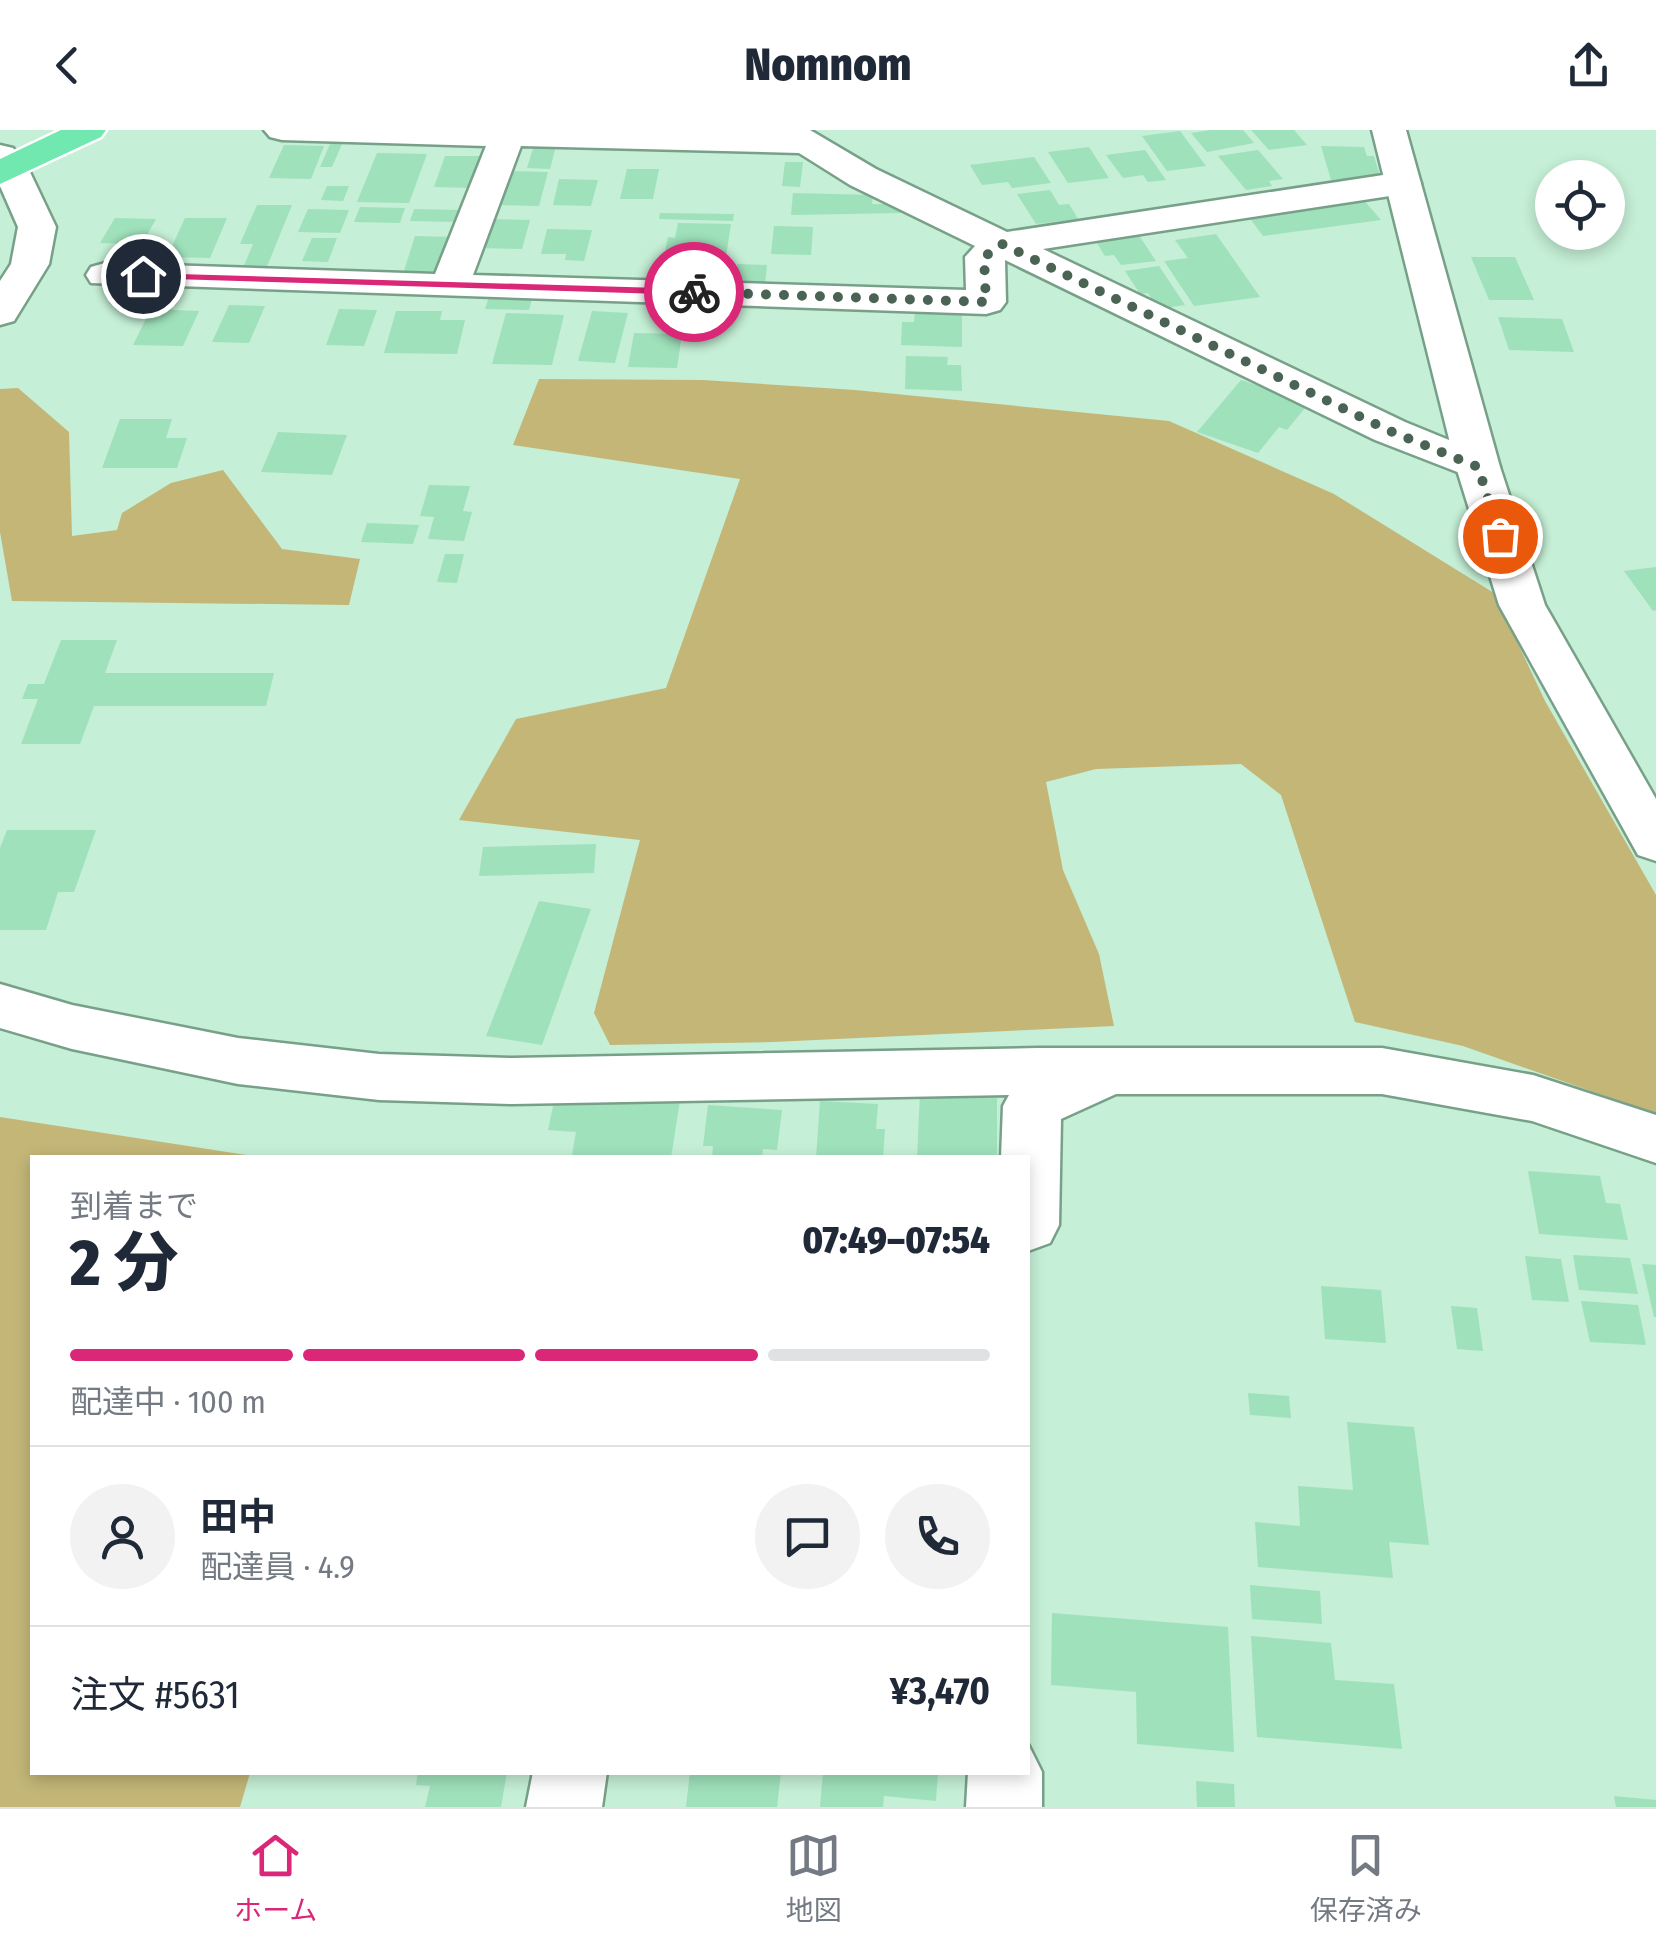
<!DOCTYPE html>
<html lang="ja">
<head>
<meta charset="utf-8">
<style>
	body { margin:0; font-family:"Fira Sans Condensed","Noto Sans JP",sans-serif; background:#f2f2f3; color:#1f2937; height:100vh; display:flex; flex-direction:column; font-size:38px; white-space:nowrap }
	* { box-sizing:border-box; margin:0 }
	p { font-size:32px; color:#747a83 }
	.icon { flex:none; width:55px; height:55px; fill:none; stroke:currentColor; stroke-width:2; stroke-linecap:round; stroke-linejoin:round }
	.map { position:relative; flex:1; overflow:hidden }
	.sheet { position:absolute; left:30px; top:1025px; width:1000px; height:620px; display:flex; flex-direction:column; background:#fff; border-radius:0px; box-shadow:0 5px 15px #0003 }
	.sheet>* { flex:none }
	.controls { position:absolute; left:1535px; top:30px; display:grid; gap:20px }
	.controls a { display:grid; place-items:center; width:90px; height:90px; border-radius:50%; background:#fff; box-shadow:0 5px 15px #0003; font-size:50px }
	.pin { position:absolute; display:grid; place-items:center; width:85px; height:85px; color:#fff; margin:-42px; border:5px solid #fff; border-radius:50%; box-shadow:0 2px 10px #0007 }
	.courier { position:absolute; display:grid; place-items:center; width:100px; height:100px; margin:-50px; border:8px solid #db2777; border-radius:50%; background:#fff; color:#222; box-shadow:0 2px 12px #0007 }
	.head em { font-style:normal; font-weight:800 }
	.head div { display:flex; flex-direction:column-reverse }
	.head { display:flex; align-items:center; justify-content:space-between; height:170px; padding:0 40px }
	h1 { font-size:65px; font-weight:800; line-height:75px }
	.bar { display:grid; grid-template-columns:repeat(4,1fr); gap:15px 10px; align-content:center; height:120px; padding:0 40px }
	.bar i { height:12px; border-radius:8px; background:#e0e1e3 }
	.bar .selected { background:#db2777 }
	.bar p { grid-column:span 4 }
	.line { display:flex; align-items:center; gap:25px; padding:0 40px; border-top:2px solid #e0e1e3 }
	.line div { flex:1 }
	.round { display:grid; place-items:center; flex:none; width:105px; height:105px; border-radius:52px; background:#f2f2f3 }
	header { display:flex; justify-content:space-between; align-items:center; height:130px; padding:0 40px; background:#fff; font-size:45px; font-weight:800 }
	.tab-bar { display:flex; justify-content:space-around; align-items:center; height:140px; border-top:2px solid #e0e1e3; background:#fff; font-size:28px; color:#747a83 }
	.tab-bar a { display:grid; justify-items:center; gap:5px }
	.tab-bar .selected { color:#db2777 }
	.map>svg:first-child { display:block }
</style>
</head>
<body>
<header><svg class="icon" aria-label="back" viewBox="0 0 24 24"><path d="M15 5l-7 7 7 7"/></svg>Nomnom<svg class="icon" aria-label="share" viewBox="0 0 24 24"><path d="M12 15V3M7 8l5-5 5 5M5 13v7h14v-7"/></svg></header>
<div class="map">
<svg width="1656" height="1677" viewBox="0 0 1656 1677">
	<rect width="100%" height="100%" fill="#c5efd6"/>
	<!-- forest -->
	<g fill="#c3b677">
		<path d="M 539,249 L 703,250 L 855,260 L 1169,291 L 1334,364 L 1494,463 L 1545,571 L 1656,765 L 1656,984 L 1463,916 L 1355,892 L 1281,665 L 1241,634 L 1096,639 L 1046,652 L 1063,740 L 1099,824 L 1114,896 L 773,912 L 610,915 L 594,883 L 640,710 L 459,690 L 516,589 L 666,558 L 740,349 L 513,315 Z"/>
		<path d="M 18,258 L 69,302 L 72,406 L 117,400 L 122,383 L 171,353 L 223,340 L 282,419 L 360,429 L 349,475 L 12,471 L 0,402 L 0,259 Z"/>
		<path d="M 0,987 L 259,1027 L 32,1028 L 32,1642 L 250,1643 L 240,1677 L 0,1677 Z"/>
	</g>
	<!-- building -->
	<g fill="#9fe1bb">
		<path d="M 1211,0 L 1243,0 L 1254,13 L 1207,22 L 1191,3 Z"/>
		<path d="M 1251,0 L 1294,0 L 1307,15 L 1269,20 Z"/>
		<path d="M 1180,1 L 1206,36 L 1167,41 L 1142,6 Z"/>
		<path d="M 330,14 L 342,14 L 332,37 L 320,37 Z"/>
		<path d="M 284,15 L 324,16 L 311,49 L 269,48 Z"/>
		<path d="M 534,15 L 556,16 L 550,39 L 527,38 Z"/>
		<path d="M 1321,16 L 1364,17 L 1367,26 L 1374,26 L 1380,46 L 1331,50 Z"/>
		<path d="M 1089,17 L 1109,48 L 1068,53 L 1048,22 Z"/>
		<path d="M 1145,20 L 1166,50 L 1148,52 L 1143,45 L 1123,48 L 1106,25 Z"/>
		<path d="M 1258,20 L 1283,49 L 1269,51 L 1272,56 L 1246,60 L 1218,26 Z"/>
		<path d="M 377,23 L 427,24 L 409,73 L 357,72 Z"/>
		<path d="M 445,26 L 482,26 L 472,58 L 434,57 Z"/>
		<path d="M 1034,27 L 1051,53 L 1012,58 L 1008,52 L 982,55 L 970,35 Z"/>
		<path d="M 785,32 L 803,32 L 800,57 L 782,56 Z"/>
		<path d="M 627,39 L 659,39 L 653,69 L 620,69 Z"/>
		<path d="M 506,41 L 548,42 L 539,76 L 497,75 Z"/>
		<path d="M 559,49 L 598,50 L 591,76 L 553,75 Z"/>
		<path d="M 327,56 L 349,56 L 343,71 L 321,70 Z"/>
		<path d="M 1050,60 L 1059,75 L 1069,74 L 1078,89 L 1036,94 L 1017,64 Z"/>
		<path d="M 793,63 L 873,65 L 872,74 L 901,74 L 901,83 L 791,85 Z"/>
		<path d="M 1362,68 L 1381,90 L 1263,106 L 1246,83 Z"/>
		<path d="M 257,75 L 292,75 L 266,139 L 243,138 L 253,114 L 240,114 Z"/>
		<path d="M 360,77 L 405,78 L 400,93 L 354,92 Z"/>
		<path d="M 308,79 L 349,80 L 340,103 L 298,102 Z"/>
		<path d="M 414,79 L 461,80 L 457,92 L 410,91 Z"/>
		<path d="M 660,83 L 734,84 L 733,91 L 659,89 Z"/>
		<path d="M 115,88 L 156,89 L 142,114 L 100,113 Z"/>
		<path d="M 185,88 L 227,88 L 210,128 L 167,127 Z"/>
		<path d="M 486,89 L 530,90 L 522,119 L 477,118 Z"/>
		<path d="M 678,93 L 731,94 L 725,133 L 671,132 L 673,121 L 665,121 L 668,107 L 675,108 Z"/>
		<path d="M 774,96 L 813,97 L 811,125 L 771,124 Z"/>
		<path d="M 547,99 L 592,100 L 584,131 L 565,130 L 566,124 L 541,124 Z"/>
		<path d="M 1138,104 L 1156,131 L 1121,135 L 1114,125 L 1105,126 L 1095,110 Z"/>
		<path d="M 1216,104 L 1260,167 L 1194,176 L 1164,131 L 1188,128 L 1175,110 Z"/>
		<path d="M 415,106 L 454,107 L 442,145 L 403,144 Z"/>
		<path d="M 312,108 L 337,108 L 328,132 L 302,131 Z"/>
		<path d="M 1471,127 L 1515,127 L 1534,170 L 1489,170 Z"/>
		<path d="M 737,134 L 767,135 L 765,154 L 734,154 Z"/>
		<path d="M 1159,136 L 1185,175 L 1158,179 L 1148,163 L 1140,164 L 1125,141 Z"/>
		<path d="M 490,164 L 533,165 L 529,180 L 485,179 Z"/>
		<path d="M 229,175 L 265,176 L 249,213 L 212,212 Z"/>
		<path d="M 151,179 L 199,181 L 183,216 L 133,215 Z"/>
		<path d="M 339,179 L 377,180 L 364,216 L 326,215 Z"/>
		<path d="M 396,181 L 442,181 L 440,190 L 465,190 L 457,224 L 384,223 Z"/>
		<path d="M 592,181 L 628,183 L 615,233 L 578,231 Z"/>
		<path d="M 915,181 L 962,182 L 962,217 L 901,215 L 902,192 L 914,192 Z"/>
		<path d="M 506,183 L 564,185 L 552,235 L 492,234 Z"/>
		<path d="M 1498,187 L 1562,189 L 1574,222 L 1509,220 Z"/>
		<path d="M 634,203 L 682,204 L 677,238 L 628,237 Z"/>
		<path d="M 906,226 L 948,227 L 947,235 L 961,235 L 962,261 L 905,259 Z"/>
		<path d="M 1241,250 L 1309,273 L 1287,300 L 1279,297 L 1258,323 L 1197,302 Z"/>
		<path d="M 120,289 L 172,289 L 166,308 L 187,308 L 177,338 L 102,338 Z"/>
		<path d="M 278,302 L 347,305 L 332,345 L 261,342 Z"/>
		<path d="M 429,355 L 470,356 L 463,381 L 472,382 L 464,411 L 428,409 L 434,387 L 420,386 Z"/>
		<path d="M 367,393 L 419,395 L 413,414 L 361,412 Z"/>
		<path d="M 445,424 L 464,424 L 457,453 L 437,452 Z"/>
		<path d="M 1656,437 L 1656,480 L 1653,481 L 1624,441 Z"/>
		<path d="M 61,510 L 117,510 L 105,543 L 274,543 L 266,576 L 94,576 L 80,614 L 21,614 L 38,569 L 22,569 L 28,554 L 44,554 Z"/>
		<path d="M 7,700 L 96,700 L 74,762 L 58,762 L 46,800 L 0,800 L 0,718 Z"/>
		<path d="M 596,714 L 594,743 L 479,746 L 483,717 Z"/>
		<path d="M 539,771 L 591,779 L 542,915 L 486,906 Z"/>
		<path d="M 556,962 L 680,970 L 671,1028 L 572,1025 L 576,1002 L 548,1000 Z"/>
		<path d="M 920,964 L 997,968 L 997,1028 L 917,1028 Z"/>
		<path d="M 820,971 L 878,974 L 876,999 L 885,999 L 883,1028 L 816,1028 Z"/>
		<path d="M 708,975 L 782,980 L 777,1020 L 763,1019 L 762,1028 L 712,1028 L 713,1016 L 703,1016 Z"/>
		<path d="M 1528,1041 L 1600,1046 L 1606,1073 L 1620,1074 L 1628,1110 L 1539,1104 Z"/>
		<path d="M 1573,1125 L 1630,1128 L 1638,1164 L 1579,1160 Z"/>
		<path d="M 1525,1126 L 1561,1129 L 1569,1172 L 1532,1170 Z"/>
		<path d="M 1642,1134 L 1656,1135 L 1656,1187 L 1654,1187 Z"/>
		<path d="M 1321,1156 L 1381,1160 L 1386,1213 L 1325,1209 Z"/>
		<path d="M 1581,1171 L 1638,1175 L 1646,1215 L 1590,1212 Z"/>
		<path d="M 1451,1176 L 1477,1178 L 1483,1221 L 1457,1219 Z"/>
		<path d="M 1248,1263 L 1289,1266 L 1291,1288 L 1250,1285 Z"/>
		<path d="M 1347,1292 L 1414,1297 L 1429,1415 L 1389,1412 L 1393,1448 L 1258,1437 L 1255,1392 L 1300,1396 L 1298,1356 L 1353,1360 Z"/>
		<path d="M 1250,1455 L 1320,1461 L 1322,1494 L 1252,1489 Z"/>
		<path d="M 1052,1483 L 1228,1497 L 1234,1622 L 1137,1614 L 1136,1562 L 1051,1555 Z"/>
		<path d="M 1251,1506 L 1331,1513 L 1335,1550 L 1394,1554 L 1402,1619 L 1257,1607 Z"/>
		<path d="M 418,1642 L 507,1642 L 501,1677 L 425,1677 L 430,1656 L 416,1655 Z"/>
		<path d="M 690,1642 L 781,1642 L 777,1677 L 686,1677 Z"/>
		<path d="M 823,1642 L 938,1642 L 936,1671 L 884,1666 L 883,1677 L 820,1677 Z"/>
		<path d="M 1196,1651 L 1234,1654 L 1235,1677 L 1197,1677 Z"/>
		<path d="M 1614,1666 L 1656,1670 L 1656,1677 L 1616,1677 Z"/>
	</g>
	<g fill="none" stroke-linecap="round" stroke-linejoin="round">
		<defs>
			<g id="minor">
				<path d="M 264,0 L 810,0 L 876,39 L 1007,102 L 1403,42 L 1416,45 L 1421,53 L 1416,61 L 1403,64 L 1043,119 L 1405,292 L 1493,328 L 1500,337 L 1493,346 L 1478,350 L 1375,310 L 1005,130 L 1006,172 L 1000,180 L 986,184 L 91,153 L 86,145 L 91,137 L 105,133 L 435,144 L 486,16 L 282,10 L 270,7 ZM 521,16 L 799,23 L 850,55 L 975,116 L 965,127 L 966,160 L 473,145 Z"/>
				<path d="M 0,15 L 13,18 L 28,38 L 56,97 L 49,134 L 14,191 L 0,195 L 0,151 L 11,134 L 18,97 L 0,56 Z"/>
				<path d="M 0,854 L 72,875 L 238,908 L 379,924 L 512,928 L 1038,918 L 1382,918 L 1533,945 L 1656,985 L 1656,1033 L 1532,991 L 1382,964 L 1116,964 L 1061,989 L 1059,1095 L 1050,1113 L 1028,1121 L 1028,1028 L 1001,1028 L 1003,976 L 1009,965 L 512,974 L 379,970 L 238,954 L 72,919 L 0,898 Z"/>
				<path d="M 1028,1614 L 1042,1642 L 1042,1677 L 966,1677 L 968,1642 L 1028,1642 Z"/>
				<path d="M 533,1642 L 607,1642 L 602,1677 L 526,1677 Z"/>
			</g>
			<path id="tertiary" d="M 1372,0 L 1406,0 L 1500,337 L 1545,475 L 1656,669 L 1656,731 L 1638,725 L 1499,475 L 1456,337 Z"/>
			<path id="trunk" d="M 61,0 L 106,0 L 101,7 L 0,54 L 0,29 Z"/>
		</defs>
		<!-- minor casing -->
		<use href="#minor" stroke="#78a089" stroke-width="5"/>
		<!-- tertiary casing -->
		<use href="#tertiary" stroke="#78a089" stroke-width="5"/>
		<!-- trunk casing -->
		<use href="#trunk" stroke="#fff" stroke-width="5"/>
		<!-- minor -->
		<use href="#minor" fill="#fff" fill-rule="evenodd"/>
		<!-- tertiary -->
		<use href="#tertiary" fill="#fff" fill-rule="evenodd"/>
		<!-- trunk -->
		<use href="#trunk" fill="#70e8b0" fill-rule="evenodd"/>
	</g>
	<!-- route -->
	<path fill="#db2777" d="M 143,143 L 694,159 L 700,162 L 694,165 L 139,148 Z"/>
	<g fill="none" stroke-linecap="round" stroke-linejoin="round">
		<!-- done -->
		<path stroke="#4b6355" stroke-width="10" stroke-dasharray="0 18" d="M 694,162 L 986,172 L 984,127 L 1002,114 L 1390,301 L 1478,337 L 1500,406"/>
	</g>
</svg>
<div class="controls">
<a><svg class="icon" aria-label="locate" viewBox="0 0 24 24"><circle cx="12" cy="12" r="6"/><path d="M12 2v4M12 18v4M2 12h4M18 12h4"/></svg></a>
</div>
<div class="pin" style="left:1500px;top:406px;background:#ea580c"><svg class="icon" aria-label="bag" viewBox="0 0 24 24"><path d="M5 8h14l-1 12H6zM9 8a3 3 0 0 1 6 0"/></svg></div>
<div class="pin" style="left:143px;top:146px;background:#1f2937"><svg class="icon" aria-label="home" viewBox="0 0 24 24"><path d="M3 11l9-7 9 7M6 9v11h12V9"/></svg></div>
<div class="courier" style="left:694px;top:162px"><svg class="icon" aria-label="bike" viewBox="0 0 24 24"><circle cx="6" cy="16" r="4"/><circle cx="18" cy="16" r="4"/><path d="M6 16l4-8h5l3 8M10 8l3 8H6M13 5h3"/></svg></div>
<section class="sheet">
<div class="head"><div><h1>2 分</h1><p>到着まで</p></div><em>07:49–07:54</em></div>
<div class="bar"><i class="selected"></i><i class="selected"></i><i class="selected"></i><i></i><p>配達中 · 100 m</p></div>
<div class="line" style="height:180px"><a class="round"><svg class="icon" aria-label="person" viewBox="0 0 24 24"><circle cx="12" cy="8" r="4"/><path d="M4 21q1-7 8-7t8 7"/></svg></a><div><b>田中</b><p>配達員 · 4.9</p></div><a class="round"><svg class="icon" aria-label="chat" viewBox="0 0 24 24"><path d="M4 5h16v11H9l-5 4z"/></svg></a><a class="round"><svg class="icon" aria-label="phone" viewBox="0 0 24 24"><path d="M5 4h4l2 5-3 2q2 4 5 5l2-3 5 2v4C11 20 4 13 5 4z"/></svg></a></div>
<div class="line" style="height:130px"><div>注文 #5631</div><b>¥3,470</b></div>
</section>
</div>
<nav class="tab-bar">
<a class="selected"><svg class="icon" aria-label="home" viewBox="0 0 24 24"><path d="M3 11l9-7 9 7M6 9v11h12V9"/></svg>ホーム</a>
<a><svg class="icon" aria-label="map" viewBox="0 0 24 24"><path d="M3 6l6-2 6 2 6-2v14l-6 2-6-2-6 2zM9 4v14M15 6v14"/></svg>地図</a>
<a><svg class="icon" aria-label="saved" viewBox="0 0 24 24"><path d="M7 4h10v16l-5-4-5 4z"/></svg>保存済み</a>
</nav>
</body>
</html>
